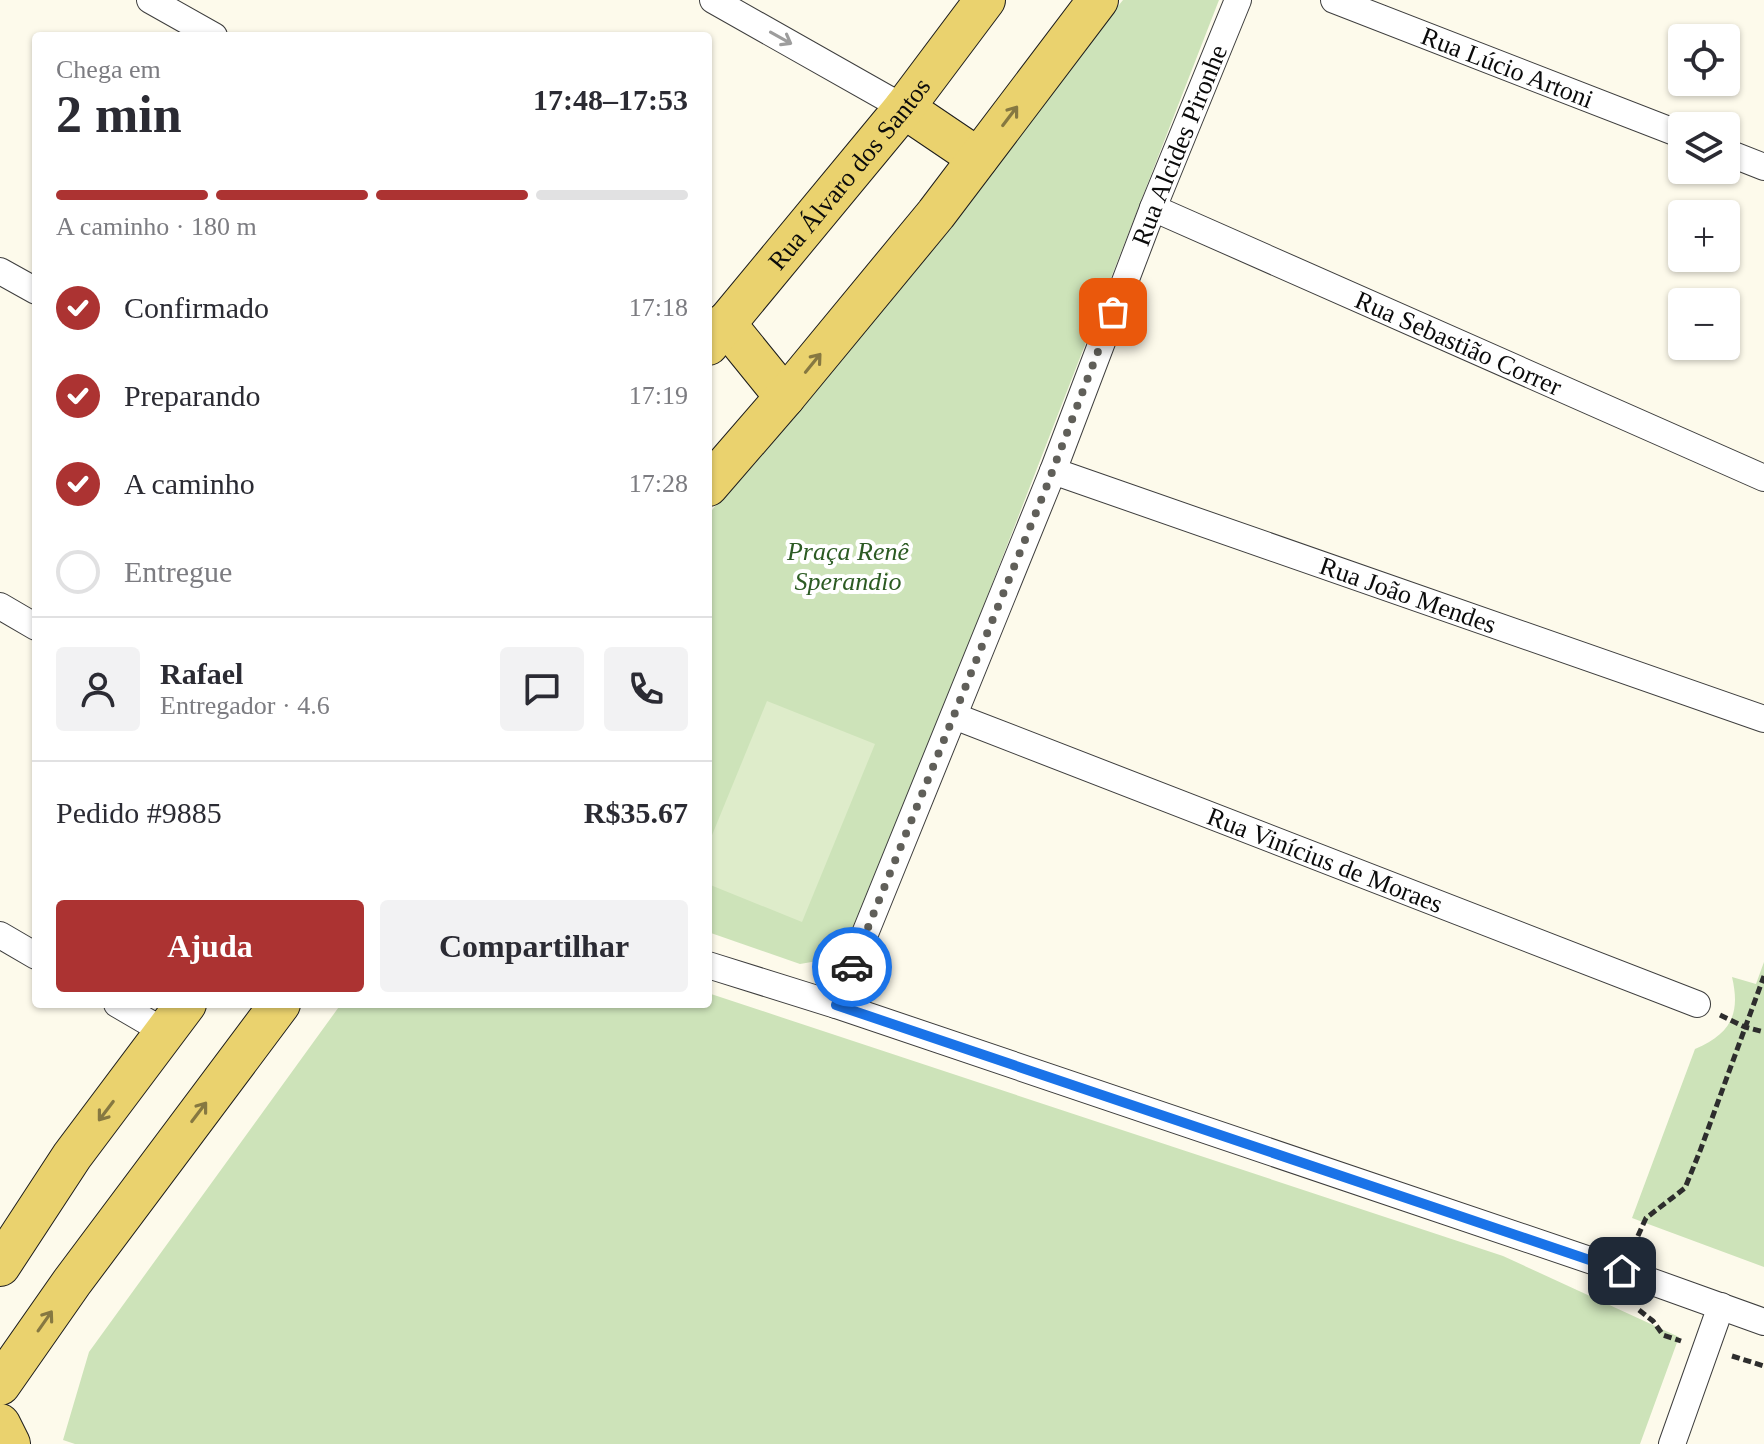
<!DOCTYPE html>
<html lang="pt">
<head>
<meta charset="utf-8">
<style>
	body { margin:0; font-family:"Times New Roman",serif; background:#f2f2f3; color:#2b2b33; height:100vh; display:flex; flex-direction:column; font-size:30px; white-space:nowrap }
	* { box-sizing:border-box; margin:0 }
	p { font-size:26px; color:#7c7c81 }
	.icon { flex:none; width:44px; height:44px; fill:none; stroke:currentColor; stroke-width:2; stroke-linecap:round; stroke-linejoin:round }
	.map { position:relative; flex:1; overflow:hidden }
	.drawer { position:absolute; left:32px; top:32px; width:680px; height:976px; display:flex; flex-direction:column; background:#fff; border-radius:8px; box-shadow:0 2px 6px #0004 }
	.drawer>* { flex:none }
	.fabs { position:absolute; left:1668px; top:24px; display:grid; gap:16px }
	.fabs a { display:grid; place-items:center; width:72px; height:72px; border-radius:8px; background:#fff; box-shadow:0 2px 6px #0004; font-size:40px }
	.pin { position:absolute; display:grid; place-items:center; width:68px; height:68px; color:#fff; margin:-34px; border-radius:16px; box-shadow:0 4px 12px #0006 }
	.courier { position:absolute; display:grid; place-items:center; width:80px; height:80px; margin:-40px; border:6px solid #1a73e8; border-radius:50%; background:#fff; color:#222; box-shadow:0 2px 10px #0007 }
	.head em { font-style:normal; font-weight:700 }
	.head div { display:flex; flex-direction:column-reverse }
	.head { display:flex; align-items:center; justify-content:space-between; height:136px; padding:0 24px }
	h1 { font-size:52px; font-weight:700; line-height:60px }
	.bar { display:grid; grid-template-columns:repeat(4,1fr); gap:12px 8px; align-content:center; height:96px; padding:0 24px }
	.bar i { height:10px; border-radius:6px; background:#e1e1e2 }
	.bar .current { background:#ac3332 }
	.bar p { grid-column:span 4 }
	.line { display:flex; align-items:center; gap:20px; padding:0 24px; border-top:2px solid #e1e1e2 }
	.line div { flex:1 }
	.round { display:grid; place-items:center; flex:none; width:84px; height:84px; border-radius:8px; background:#f2f2f3 }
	ol { padding:0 24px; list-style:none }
	li { display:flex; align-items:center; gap:24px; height:88px }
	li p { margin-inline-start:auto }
	li .icon { padding:8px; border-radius:50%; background:#ac3332; color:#fff; stroke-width:4 }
	li:last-child { color:#7c7c81 }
	li i { width:44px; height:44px; border:4px solid #e1e1e2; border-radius:50% }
	.primary-button { display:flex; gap:16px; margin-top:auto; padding:16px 24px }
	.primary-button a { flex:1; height:92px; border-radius:8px; background:#ac3332; color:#fff; font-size:32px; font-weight:700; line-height:92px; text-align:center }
	.primary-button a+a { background:#f2f2f3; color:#2b2b33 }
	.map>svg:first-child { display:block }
</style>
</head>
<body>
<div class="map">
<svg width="1764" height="1444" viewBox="0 0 1764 1444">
	<rect width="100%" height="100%" fill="#fdfaeb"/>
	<!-- green -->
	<g fill="#cde3b9">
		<path d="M 1123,0 L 1219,0 L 851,947 L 829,959 L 800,964 L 708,932 L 708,515 Z"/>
		<path d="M 1764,962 L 1764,1267 L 1632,1218 L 1695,1049 C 1730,1034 1741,1015 1732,977 L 1756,984 Z"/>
		<path d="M 708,993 L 1503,1256 L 1679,1337 L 1640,1444 L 75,1444 L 63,1440 L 89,1352 L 341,1004 L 708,1004 Z"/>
	</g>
	<!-- pitch -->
	<path fill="#deecca" d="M 767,701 L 875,744 L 802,922 L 708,884 L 708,845 Z"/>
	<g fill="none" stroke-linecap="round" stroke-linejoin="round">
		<defs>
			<g id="street">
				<path d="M 150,0 L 214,36"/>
				<path d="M 713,0 L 904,108"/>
				<path id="s1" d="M 1334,0 L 1682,135"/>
				<path d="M 1726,152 L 1764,167"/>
				<path id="s2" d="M 1153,208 L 1764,478"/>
				<path d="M 0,271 L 36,291"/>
				<path id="s3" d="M 1053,471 L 1764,719"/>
				<path d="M 0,606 L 36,627"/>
				<path id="s4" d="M 954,716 L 1697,1004"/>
				<path d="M 0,935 L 36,956"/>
				<path d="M 708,965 L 836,1005 L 1622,1271 L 1764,1322"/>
				<path d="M 117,1004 L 165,1032"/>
				<path id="s5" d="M 836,1005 L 1053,471 L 1153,208 L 1238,0"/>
				<path d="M 1672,1444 L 1721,1306"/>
			</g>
			<g id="primary">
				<path d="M 904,108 L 978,158"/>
				<path d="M 725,323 L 785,397"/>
				<path id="s6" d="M 708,345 L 904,108 L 985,0"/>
				<path d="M 708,486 L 785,397 L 936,214 L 1098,0"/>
				<path d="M 0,1266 L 72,1156 L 186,1004"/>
				<path d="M 0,1385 L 72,1282 L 280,1004"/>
				<path d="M 0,1424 L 10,1444"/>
			</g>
		</defs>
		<!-- street casing -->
		<use href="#street" stroke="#3e3e3e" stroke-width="28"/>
		<!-- primary casing -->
		<use href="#primary" stroke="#1c1c1c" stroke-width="42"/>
		<!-- path -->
		<g stroke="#2d2d2d" stroke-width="5" stroke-dasharray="8 4" stroke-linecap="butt">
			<path d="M 1720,1015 L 1745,1027 L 1764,1032"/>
			<path d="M 1633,1247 L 1646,1218 L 1685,1188 L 1700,1151 L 1764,976"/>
			<path d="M 1639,1310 L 1653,1321 L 1663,1335 L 1681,1341"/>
			<path d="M 1732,1356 L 1764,1366"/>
		</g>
		<!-- street -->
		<use href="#street" stroke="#fff" stroke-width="26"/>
		<!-- primary -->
		<use href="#primary" stroke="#ead26e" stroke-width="40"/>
	</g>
	<!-- one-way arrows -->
	<defs><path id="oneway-shaft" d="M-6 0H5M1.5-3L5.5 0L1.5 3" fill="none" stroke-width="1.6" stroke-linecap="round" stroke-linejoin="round" transform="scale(2)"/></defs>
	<use stroke="#9d9d9d" href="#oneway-shaft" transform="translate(781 38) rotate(29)"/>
	<g stroke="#867841">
		<use href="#oneway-shaft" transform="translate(1010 116) rotate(-53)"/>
		<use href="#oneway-shaft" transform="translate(813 363) rotate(-51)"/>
		<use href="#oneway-shaft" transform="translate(106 1111) rotate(127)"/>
		<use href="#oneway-shaft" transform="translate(199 1112) rotate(-53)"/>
		<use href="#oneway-shaft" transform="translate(45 1321) rotate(-55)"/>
	</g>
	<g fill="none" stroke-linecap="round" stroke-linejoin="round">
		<!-- done -->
		<path stroke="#605f59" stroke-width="8" stroke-dasharray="0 14.4" d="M 852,967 L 1046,488 L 1113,312"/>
		<!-- route -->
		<path stroke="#1a73e8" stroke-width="10" d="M 852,967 L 836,1005 L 1622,1271"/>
	</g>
	<g text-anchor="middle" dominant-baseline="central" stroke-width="8" stroke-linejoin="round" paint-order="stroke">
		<!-- street labels -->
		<g font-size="26" fill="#0b0b0b" stroke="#fff">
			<text stroke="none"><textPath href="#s1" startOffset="186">Rua Lúcio Artoni</textPath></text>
			<text stroke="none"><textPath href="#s5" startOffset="926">Rua Alcides Pironhe</textPath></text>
			<text stroke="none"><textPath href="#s6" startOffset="222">Rua Álvaro dos Santos</textPath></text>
			<text stroke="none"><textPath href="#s2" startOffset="334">Rua Sebastião Correr</textPath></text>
			<text stroke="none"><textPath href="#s3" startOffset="376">Rua João Mendes</textPath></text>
			<text stroke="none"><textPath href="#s4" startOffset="398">Rua Vinícius de Moraes</textPath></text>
		</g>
		<!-- park labels -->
		<g font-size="26" font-style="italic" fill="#2c5b23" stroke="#fff">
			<text x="848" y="551">Praça Renê<tspan x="848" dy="30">Sperandio</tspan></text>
		</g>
	</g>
</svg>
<div class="fabs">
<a><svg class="icon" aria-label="locate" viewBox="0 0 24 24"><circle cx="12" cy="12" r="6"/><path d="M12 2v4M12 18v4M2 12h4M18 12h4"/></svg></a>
<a><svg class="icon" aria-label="layers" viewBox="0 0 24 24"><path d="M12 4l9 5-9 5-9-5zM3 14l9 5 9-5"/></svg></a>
<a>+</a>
<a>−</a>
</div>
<div class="pin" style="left:1113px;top:312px;background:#ea580c"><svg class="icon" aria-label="bag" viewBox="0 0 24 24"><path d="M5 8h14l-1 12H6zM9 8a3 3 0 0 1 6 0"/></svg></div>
<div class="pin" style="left:1622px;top:1271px;background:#1f2937"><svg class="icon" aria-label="home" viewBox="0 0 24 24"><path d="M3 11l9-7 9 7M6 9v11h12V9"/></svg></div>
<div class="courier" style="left:852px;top:967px"><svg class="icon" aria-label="car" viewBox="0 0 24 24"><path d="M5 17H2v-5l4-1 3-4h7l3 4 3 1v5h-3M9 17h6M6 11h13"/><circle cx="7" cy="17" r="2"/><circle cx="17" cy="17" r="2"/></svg></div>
<section class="drawer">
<div class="head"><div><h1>2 min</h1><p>Chega em</p></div><em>17:48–17:53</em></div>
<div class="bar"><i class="current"></i><i class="current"></i><i class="current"></i><i></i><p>A caminho · 180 m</p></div>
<ol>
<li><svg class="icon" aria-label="check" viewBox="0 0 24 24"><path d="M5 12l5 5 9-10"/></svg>Confirmado<p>17:18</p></li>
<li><svg class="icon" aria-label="check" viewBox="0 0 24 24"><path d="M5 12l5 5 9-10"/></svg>Preparando<p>17:19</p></li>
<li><svg class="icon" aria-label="check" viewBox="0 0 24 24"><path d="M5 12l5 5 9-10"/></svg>A caminho<p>17:28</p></li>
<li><i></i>Entregue</li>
</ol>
<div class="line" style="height:144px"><a class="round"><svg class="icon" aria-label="person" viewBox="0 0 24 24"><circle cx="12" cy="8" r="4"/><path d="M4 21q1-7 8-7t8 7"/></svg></a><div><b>Rafael</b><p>Entregador · 4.6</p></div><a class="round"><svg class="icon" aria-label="chat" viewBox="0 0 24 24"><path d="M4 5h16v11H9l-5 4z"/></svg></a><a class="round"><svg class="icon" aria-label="phone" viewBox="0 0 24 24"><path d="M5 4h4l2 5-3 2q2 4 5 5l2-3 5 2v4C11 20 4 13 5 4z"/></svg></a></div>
<div class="line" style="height:104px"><div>Pedido #9885</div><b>R$35.67</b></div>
<div class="primary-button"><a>Ajuda</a><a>Compartilhar</a></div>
</section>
</div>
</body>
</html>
